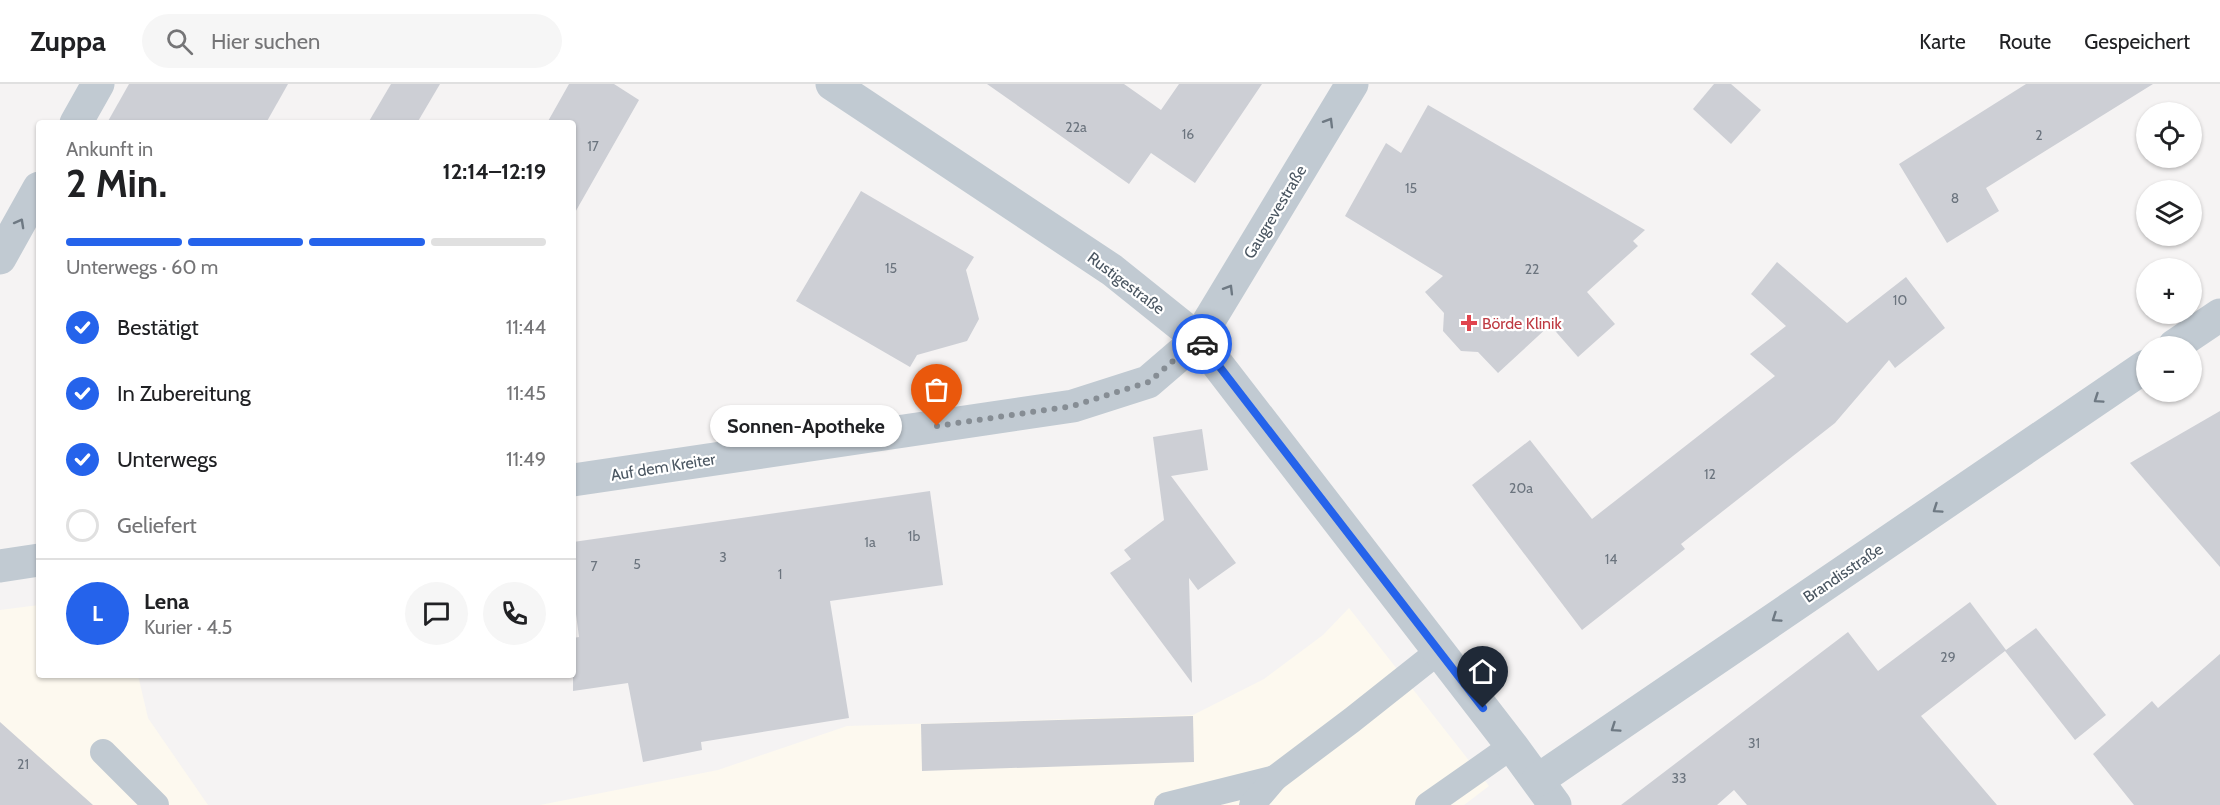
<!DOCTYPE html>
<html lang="de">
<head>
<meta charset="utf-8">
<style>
	body { margin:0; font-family:Cabin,sans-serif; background:#f6f6f6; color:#202124; height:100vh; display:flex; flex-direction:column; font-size:22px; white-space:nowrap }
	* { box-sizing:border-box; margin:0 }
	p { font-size:20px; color:#757577 }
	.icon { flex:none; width:33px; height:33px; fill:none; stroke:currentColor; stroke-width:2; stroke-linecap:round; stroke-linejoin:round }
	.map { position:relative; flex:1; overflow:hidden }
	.panel { position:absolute; left:36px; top:36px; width:540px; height:558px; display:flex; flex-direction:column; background:#fff; border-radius:6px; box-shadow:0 2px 4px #0004 }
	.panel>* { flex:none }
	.controls { position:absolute; left:2136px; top:18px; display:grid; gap:12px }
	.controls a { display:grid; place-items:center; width:66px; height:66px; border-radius:50%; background:#fff; box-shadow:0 2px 4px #0004; font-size:30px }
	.pin { position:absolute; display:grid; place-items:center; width:51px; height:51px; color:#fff; margin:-62px -26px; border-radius:50% 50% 50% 0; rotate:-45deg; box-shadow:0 0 6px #0007 }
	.pin .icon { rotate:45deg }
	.courier { position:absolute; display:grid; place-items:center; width:60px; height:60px; margin:-30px; border:4px solid #2563eb; border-radius:50%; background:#fff; color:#222; box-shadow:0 2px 8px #0007 }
	.bubble { position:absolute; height:42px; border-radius:21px; background:#fff; box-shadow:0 2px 4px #0004; font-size:20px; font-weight:700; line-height:42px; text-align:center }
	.headline em { font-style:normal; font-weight:700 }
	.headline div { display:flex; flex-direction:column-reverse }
	.headline { display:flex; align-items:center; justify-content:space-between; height:102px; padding:0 30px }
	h1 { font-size:39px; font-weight:700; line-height:45px }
	.bar { display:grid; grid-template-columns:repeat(4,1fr); gap:9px 6px; align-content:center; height:72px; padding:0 30px }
	.bar i { height:8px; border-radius:4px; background:#e0e0e0 }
	.bar .selected { background:#2563eb }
	.bar p { grid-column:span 4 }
	.line { display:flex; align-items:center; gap:15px; padding:0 30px; border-top:2px solid #e0e0e0 }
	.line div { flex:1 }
	.round { display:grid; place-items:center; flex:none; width:63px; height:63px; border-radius:32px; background:#f6f6f6 }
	ol { padding:0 30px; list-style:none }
	li { display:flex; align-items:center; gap:18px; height:66px }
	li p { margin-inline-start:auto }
	li .icon { padding:6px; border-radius:50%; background:#2563eb; color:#fff; stroke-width:4 }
	li:last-child { color:#757577 }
	li i { width:33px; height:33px; border:3px solid #e0e0e0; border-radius:50% }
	header { display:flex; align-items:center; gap:36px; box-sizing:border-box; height:84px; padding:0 30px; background:#fff; border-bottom:2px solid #e0e0e0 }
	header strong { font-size:28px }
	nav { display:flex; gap:33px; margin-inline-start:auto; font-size:21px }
	.search { width:420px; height:54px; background:#f6f6f6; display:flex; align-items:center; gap:15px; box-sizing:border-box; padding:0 21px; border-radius:33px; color:#757577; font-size:22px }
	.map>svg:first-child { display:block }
</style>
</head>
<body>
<header>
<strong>Zuppa</strong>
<div class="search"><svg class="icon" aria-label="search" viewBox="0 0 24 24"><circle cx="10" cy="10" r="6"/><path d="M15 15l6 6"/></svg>Hier suchen</div>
<nav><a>Karte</a><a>Route</a><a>Gespeichert</a></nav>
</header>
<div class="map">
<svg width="2220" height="721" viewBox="0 0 2220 721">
	<rect width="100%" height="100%" fill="#f5f3f3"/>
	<!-- commercial -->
	<g fill="#fdf9ef">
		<path d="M 39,521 L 39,591 L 138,591 L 148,634 L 208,721 L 0,721 L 0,526 Z"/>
		<path d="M 1349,524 L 1489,702 L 1464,721 L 540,721 L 718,686 L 847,642 L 1193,631 L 1264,595 L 1323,551 Z"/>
	</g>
	<!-- building -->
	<g fill="#cdcfd5">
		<path d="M 129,0 L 288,0 L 266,39 L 107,39 Z"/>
		<path d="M 391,0 L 440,0 L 417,39 L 368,39 Z"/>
		<path d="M 569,0 L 614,0 L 639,16 L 573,132 L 573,39 L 547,39 Z"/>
		<path d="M 987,0 L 1124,0 L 1161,26 L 1179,0 L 1262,0 L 1195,99 L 1151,69 L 1129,100 Z"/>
		<path d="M 1714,0 L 1731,0 L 1761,26 L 1731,60 L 1693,25 Z"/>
		<path d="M 2026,0 L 2153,0 L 1986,104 L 1999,127 L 1947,159 L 1899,80 Z"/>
		<path d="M 1428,21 L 1645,146 L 1633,157 L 1638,162 L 1587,208 L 1615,240 L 1578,273 L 1550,241 L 1498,289 L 1478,268 L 1461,267 L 1443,247 L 1444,229 L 1425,208 L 1443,192 L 1345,132 L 1386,59 L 1401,69 Z"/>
		<path d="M 861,107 L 974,173 L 966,186 L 979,235 L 967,257 L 917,271 L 910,283 L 796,217 Z"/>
		<path d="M 1777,178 L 1847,239 L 1906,193 L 1945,244 L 1895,284 L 1889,276 L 1835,339 L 1681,460 L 1685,465 L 1582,546 L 1472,401 L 1530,356 L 1592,435 L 1775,292 L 1750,270 L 1786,242 L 1751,210 Z"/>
		<path d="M 2220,327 L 2220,483 L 2130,379 Z"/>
		<path d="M 1202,345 L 1208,386 L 1171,392 L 1236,479 L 1198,506 L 1189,494 L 1192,599 L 1110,489 L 1131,475 L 1124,466 L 1164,436 L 1153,353 Z"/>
		<path d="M 930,407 L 943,501 L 830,517 L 849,634 L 701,658 L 702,666 L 643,678 L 628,599 L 573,607 L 573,554 L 579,553 L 573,507 L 573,458 Z"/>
		<path d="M 1970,518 L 2006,566 L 2036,544 L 2106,631 L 2075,656 L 2005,567 L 1921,632 L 1997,721 L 1747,721 L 1734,706 L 1717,721 L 1621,721 L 1848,548 L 1878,587 Z"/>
		<path d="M 2220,570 L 2220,721 L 2134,721 L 2093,670 L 2152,617 L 2158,624 Z"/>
		<path d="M 1193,632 L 1194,678 L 922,687 L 921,640 Z"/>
		<path d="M 0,638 L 38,672 L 93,721 L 0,721 Z"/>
	</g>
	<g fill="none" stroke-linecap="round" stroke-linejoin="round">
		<!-- lane -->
		<g stroke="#c1cad2" stroke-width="26">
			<path d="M 103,668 L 156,721"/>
			<path d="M 1167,721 L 1275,694"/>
			<path d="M 1252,721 L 1275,694 L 1352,636 L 1439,567"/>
			<path d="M 1428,721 L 1512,662"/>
		</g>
		<!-- street -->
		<g stroke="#c1cad2" stroke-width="33">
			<path d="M 832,0 L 1112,186 L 1198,255 L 1512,662 L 1555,721"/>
			<path d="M 76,39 L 98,0"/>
			<path d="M 0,174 L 39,104"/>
			<path d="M 2174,262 L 2220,231"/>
			<path d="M 573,396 L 1073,322 L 1148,298 L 1198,255 L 1352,0"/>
			<path d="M 0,482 L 39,476"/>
			<path d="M 1538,696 L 2146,282"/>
		</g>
	</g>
	<!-- one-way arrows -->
	<defs><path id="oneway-chevron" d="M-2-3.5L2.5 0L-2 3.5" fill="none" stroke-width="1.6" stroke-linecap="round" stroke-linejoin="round" transform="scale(1.5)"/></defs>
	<g stroke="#6e7983">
		<use href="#oneway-chevron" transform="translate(1329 38) rotate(-59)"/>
		<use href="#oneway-chevron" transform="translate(20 139) rotate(-61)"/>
		<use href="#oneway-chevron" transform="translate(1229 205) rotate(-59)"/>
		<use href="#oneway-chevron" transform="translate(2098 315) rotate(146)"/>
		<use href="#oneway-chevron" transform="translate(1937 425) rotate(146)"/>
		<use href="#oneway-chevron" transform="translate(1776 534) rotate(146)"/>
		<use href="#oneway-chevron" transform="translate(1615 644) rotate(146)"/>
	</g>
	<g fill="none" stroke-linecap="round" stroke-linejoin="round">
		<!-- done -->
		<path stroke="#868d94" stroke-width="6" stroke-dasharray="0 10.8" d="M 937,342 L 1073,322 L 1149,298 L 1198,255 L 1202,260"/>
		<!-- route -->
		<path stroke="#2563eb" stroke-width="8" d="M 1202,260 L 1483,624"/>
	</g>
	<!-- markers -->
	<path fill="#e0444e" stroke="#fff" stroke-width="2" d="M1466 230h6v6h6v6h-6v6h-6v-6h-6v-6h6z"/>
	<g text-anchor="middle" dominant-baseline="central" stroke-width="4.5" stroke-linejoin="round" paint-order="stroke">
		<!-- number labels -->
		<g font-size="14" fill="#6b747e">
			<text x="1076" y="43">22a</text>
			<text x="1188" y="50">16</text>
			<text x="2039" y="51">2</text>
			<text x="593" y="62">17</text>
			<text x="1411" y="104">15</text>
			<text x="1955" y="114">8</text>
			<text x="891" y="184">15</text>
			<text x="1532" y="185">22</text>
			<text x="1900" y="216">10</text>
			<text x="1710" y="390">12</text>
			<text x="1521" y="404">20a</text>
			<text x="914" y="452">1b</text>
			<text x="870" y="458">1a</text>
			<text x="723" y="473">3</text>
			<text x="1611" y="475">14</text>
			<text x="637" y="480">5</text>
			<text x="594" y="482">7</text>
			<text x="780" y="490">1</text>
			<text x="1948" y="573">29</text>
			<text x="1754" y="659">31</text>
			<text x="23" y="680">21</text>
			<text x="1679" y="694">33</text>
		</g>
		<!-- street labels -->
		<g font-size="16" fill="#4a5661" stroke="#fff">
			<text transform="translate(1275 128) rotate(-59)">Gaugrevestraße</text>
			<text transform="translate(1126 199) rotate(37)">Rustigestraße</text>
			<text transform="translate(663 383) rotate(-9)">Auf dem Kreiter</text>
			<text transform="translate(1843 489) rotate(-34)">Brandisstraße</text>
		</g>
		<!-- health labels -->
		<g font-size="16" fill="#be3a42" stroke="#fff" text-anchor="start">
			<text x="1482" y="239">Börde Klinik</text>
		</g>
	</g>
</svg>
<div class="controls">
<a><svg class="icon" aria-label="locate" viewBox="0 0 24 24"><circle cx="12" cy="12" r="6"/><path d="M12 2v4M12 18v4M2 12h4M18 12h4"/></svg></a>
<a><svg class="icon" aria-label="layers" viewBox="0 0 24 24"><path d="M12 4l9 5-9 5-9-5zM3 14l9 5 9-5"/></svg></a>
<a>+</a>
<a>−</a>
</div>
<div class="pin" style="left:937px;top:342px;background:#ea580c"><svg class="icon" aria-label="bag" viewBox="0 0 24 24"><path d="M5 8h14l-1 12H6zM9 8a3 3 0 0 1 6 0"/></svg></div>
<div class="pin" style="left:1483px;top:624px;background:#1f2937"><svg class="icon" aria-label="home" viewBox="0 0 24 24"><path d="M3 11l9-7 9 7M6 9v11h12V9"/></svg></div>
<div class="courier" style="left:1202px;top:260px"><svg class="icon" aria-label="car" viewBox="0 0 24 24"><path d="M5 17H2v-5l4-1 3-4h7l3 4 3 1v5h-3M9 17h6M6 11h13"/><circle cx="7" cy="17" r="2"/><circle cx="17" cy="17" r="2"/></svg></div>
<div class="bubble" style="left:710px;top:321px;width:192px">Sonnen-Apotheke</div>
<section class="panel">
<div class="headline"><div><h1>2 Min.</h1><p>Ankunft in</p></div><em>12:14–12:19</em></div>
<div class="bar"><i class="selected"></i><i class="selected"></i><i class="selected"></i><i></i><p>Unterwegs · 60 m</p></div>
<ol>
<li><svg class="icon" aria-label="check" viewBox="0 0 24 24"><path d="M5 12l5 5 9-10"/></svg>Bestätigt<p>11:44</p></li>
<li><svg class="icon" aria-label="check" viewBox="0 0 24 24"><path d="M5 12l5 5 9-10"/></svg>In Zubereitung<p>11:45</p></li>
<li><svg class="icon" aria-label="check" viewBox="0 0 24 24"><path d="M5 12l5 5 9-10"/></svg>Unterwegs<p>11:49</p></li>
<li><i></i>Geliefert</li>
</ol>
<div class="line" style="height:108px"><b class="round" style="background:#2563eb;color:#fff">L</b><div><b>Lena</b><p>Kurier · 4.5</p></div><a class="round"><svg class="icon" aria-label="chat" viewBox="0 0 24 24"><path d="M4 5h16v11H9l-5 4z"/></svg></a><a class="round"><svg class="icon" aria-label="phone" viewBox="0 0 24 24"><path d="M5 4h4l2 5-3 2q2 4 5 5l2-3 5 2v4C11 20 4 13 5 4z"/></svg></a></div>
</section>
</div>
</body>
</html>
